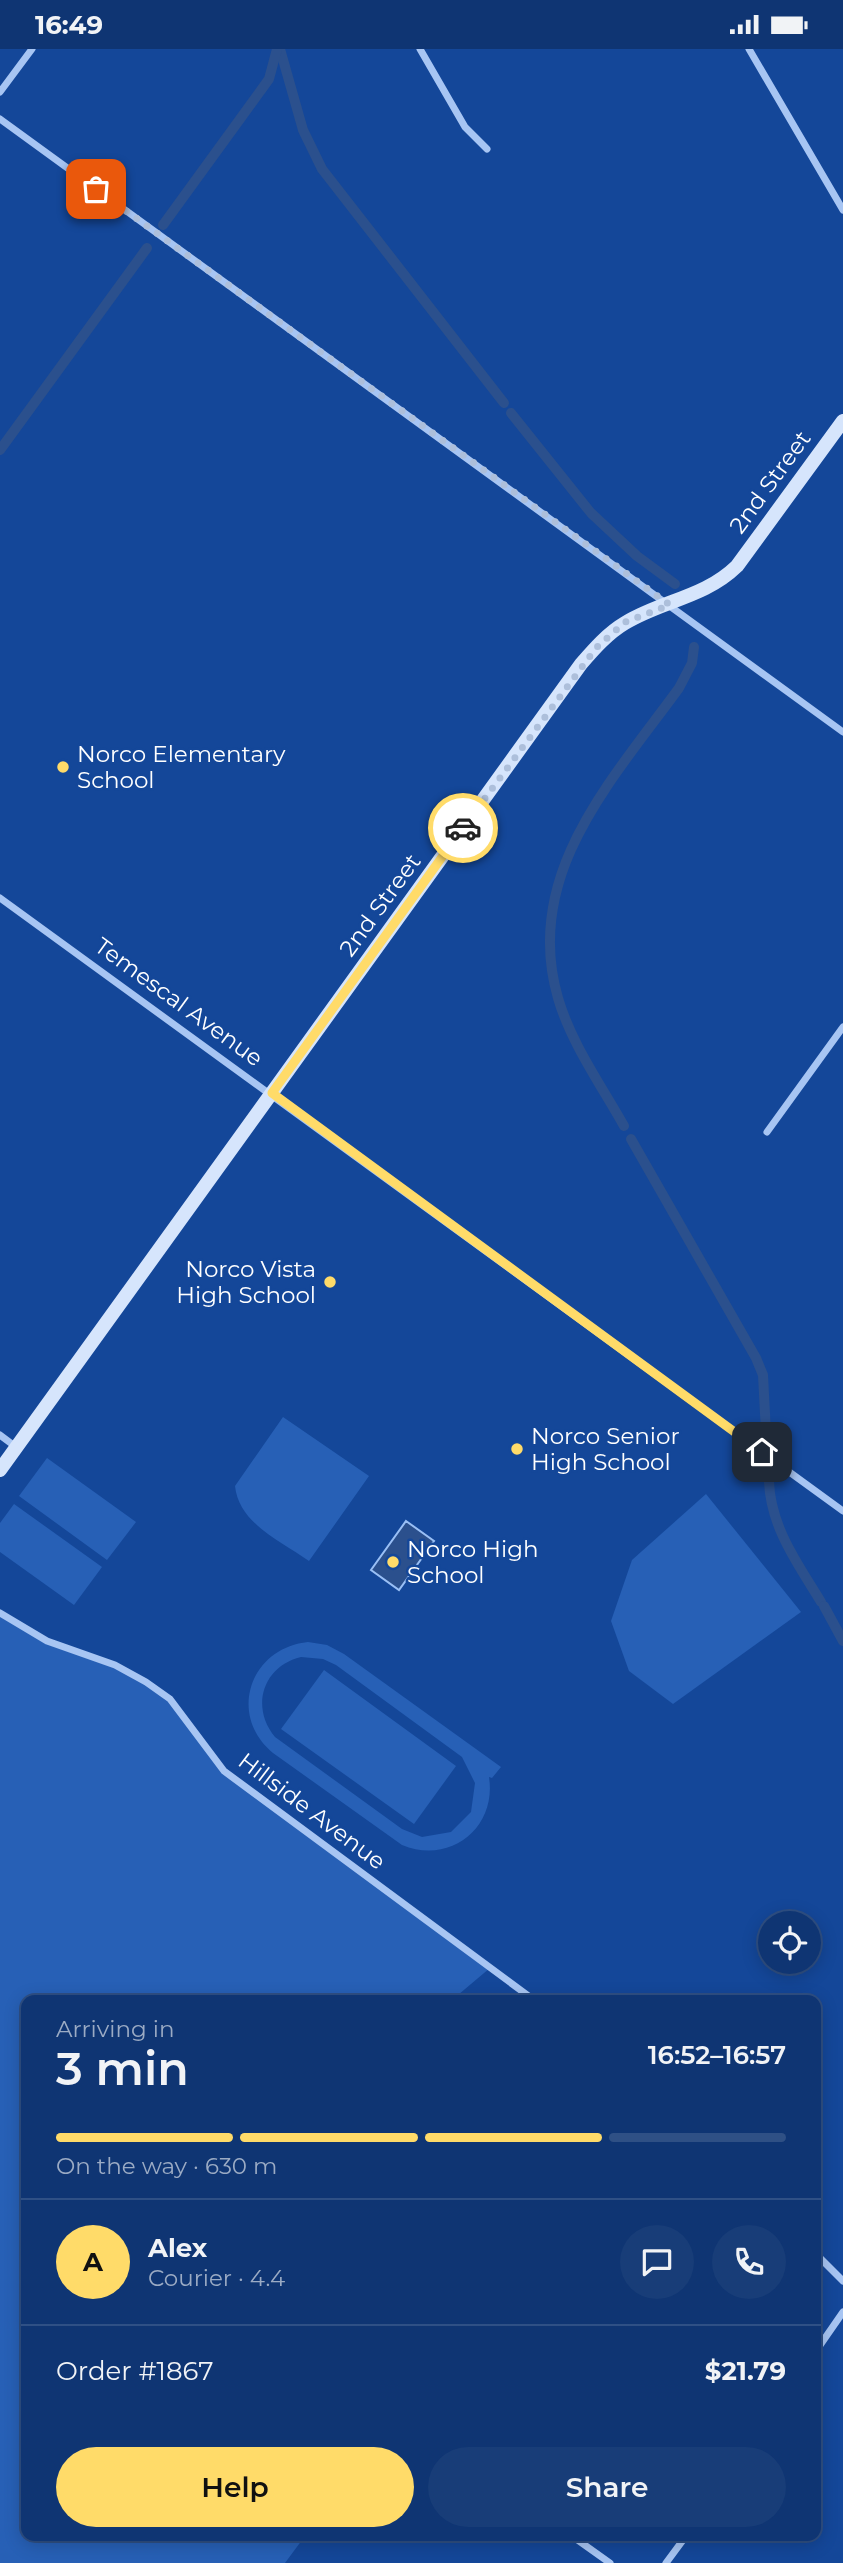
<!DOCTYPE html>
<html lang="en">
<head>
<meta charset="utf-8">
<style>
	body { margin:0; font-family:Montserrat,sans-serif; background:#183d78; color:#f1f3f6; height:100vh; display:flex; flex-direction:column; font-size:26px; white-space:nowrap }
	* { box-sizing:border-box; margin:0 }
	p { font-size:23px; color:#9babc4 }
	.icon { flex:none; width:38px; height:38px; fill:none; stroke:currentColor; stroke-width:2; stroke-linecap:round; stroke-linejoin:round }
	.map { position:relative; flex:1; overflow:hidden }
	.details { position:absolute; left:21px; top:1946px; width:800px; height:546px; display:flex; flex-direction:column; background:#0f3573; border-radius:14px; box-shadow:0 4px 18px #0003,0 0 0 2px #2f5085 }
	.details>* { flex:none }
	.fabs { position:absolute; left:758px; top:1862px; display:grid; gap:14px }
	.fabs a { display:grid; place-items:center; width:63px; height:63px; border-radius:50%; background:#0f3573; box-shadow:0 4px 18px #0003,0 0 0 2px #2f5085; font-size:35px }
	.pin { position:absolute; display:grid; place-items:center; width:60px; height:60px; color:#fff; margin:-30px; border-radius:14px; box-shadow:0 4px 10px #0006 }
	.courier { position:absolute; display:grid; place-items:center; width:70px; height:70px; margin:-35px; border:5px solid #ffdb69; border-radius:50%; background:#fff; color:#222; box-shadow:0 2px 9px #0007 }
	.summary em { font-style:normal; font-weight:600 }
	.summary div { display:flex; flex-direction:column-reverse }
	.summary { display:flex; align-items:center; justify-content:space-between; height:119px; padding:0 35px }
	h1 { font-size:46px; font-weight:600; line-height:52px }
	.bar { display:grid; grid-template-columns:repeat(4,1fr); gap:10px 7px; align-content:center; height:84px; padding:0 35px }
	.bar i { height:9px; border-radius:5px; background:#2f5085 }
	.bar .current { background:#ffdb69 }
	.bar p { grid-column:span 4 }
	.line { display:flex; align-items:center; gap:18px; padding:0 35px; border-top:2px solid #2f5085 }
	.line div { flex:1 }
	.round { display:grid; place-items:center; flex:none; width:74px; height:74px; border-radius:37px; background:#183d78 }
	.button { display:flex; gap:14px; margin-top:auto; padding:14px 35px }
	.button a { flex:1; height:80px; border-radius:42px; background:#ffdb69; color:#111; font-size:28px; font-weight:600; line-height:80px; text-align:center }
	.button a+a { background:#183d78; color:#f1f3f6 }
	.status { display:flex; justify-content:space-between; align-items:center; height:49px; padding:0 35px; background:#0f3573; direction:ltr }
	.status svg { height:19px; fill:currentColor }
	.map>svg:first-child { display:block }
</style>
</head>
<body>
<div class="status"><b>16:49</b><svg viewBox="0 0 49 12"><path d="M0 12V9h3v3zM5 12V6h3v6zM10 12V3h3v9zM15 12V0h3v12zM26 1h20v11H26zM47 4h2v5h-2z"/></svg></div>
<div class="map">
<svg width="843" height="2514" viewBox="0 0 843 2514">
	<rect width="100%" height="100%" fill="#144799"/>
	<!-- green -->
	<g fill="#2760b6" fill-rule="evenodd">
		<path d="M 283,1368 L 369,1427 L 309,1512 C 281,1492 239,1475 235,1437 Z"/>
		<path d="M 47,1409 L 136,1473 L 107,1511 L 19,1447 Z"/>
		<path d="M 706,1445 L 801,1563 L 673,1655 L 629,1622 L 611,1572 L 632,1511 Z"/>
		<path d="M 14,1455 L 102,1518 L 74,1556 L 0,1503 L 0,1474 Z"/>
		<path d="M 0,1564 L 47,1592 L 115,1616 L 170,1650 L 224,1722 L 490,1919 L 452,1951 L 26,1951 L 26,2487 L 305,2487 L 285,2514 L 0,2514 Z"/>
		<path d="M 308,1593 L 327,1596 L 344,1605 L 501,1718 L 492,1729 L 489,1728 C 497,1779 450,1816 402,1796 L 273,1704 C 227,1666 250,1599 308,1593 ZM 301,1608 L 323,1610 L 336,1616 L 462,1708 L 475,1734 L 471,1763 L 451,1783 L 422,1788 L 402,1780 L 275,1688 C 250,1658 263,1617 301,1608 Z"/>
		<path d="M 324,1621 L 456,1717 L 414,1775 L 281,1680 Z"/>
	</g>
	<!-- water -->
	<path fill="#2b508d" stroke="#99bff5" stroke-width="2" d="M 406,1472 L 434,1492 L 399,1541 L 371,1521 Z"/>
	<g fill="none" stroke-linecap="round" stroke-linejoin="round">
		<!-- canal -->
		<g stroke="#2b508d" stroke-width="10">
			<path d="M 280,0 L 303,81 L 322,120 L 504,354"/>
			<path d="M 163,176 L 269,30 L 277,0"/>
			<path d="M 511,364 L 591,464 L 637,507 L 675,535"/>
			<path d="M 0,401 L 147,199"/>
			<path d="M 624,1077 C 601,1036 571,994 558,949 C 522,826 612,731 679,639 L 692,614 L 694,598"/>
			<path d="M 631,1090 L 756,1309 L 763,1326 L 766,1384"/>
			<path d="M 769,1433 C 771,1479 798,1515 821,1553"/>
			<path d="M 824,1557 L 843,1592"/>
		</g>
		<!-- street -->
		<g stroke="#a7c5f3" stroke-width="7">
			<path d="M 420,0 L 465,78 L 487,100"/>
			<path d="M 749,0 L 843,161"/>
			<path d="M 0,43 L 32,0"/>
			<path d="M 0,70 L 843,683"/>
			<path d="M 0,849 L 843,1462"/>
			<path d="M 767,1083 L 843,978"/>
			<path d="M 0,1386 L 16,1398"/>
			<path d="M 0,1564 L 47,1592 L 115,1616 L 146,1633 L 170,1650 L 224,1722 L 534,1951"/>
			<path d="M 816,2205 L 843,2232"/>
			<path d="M 816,2302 L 843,2263"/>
			<path d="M 572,2487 L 610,2514"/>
			<path d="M 666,2514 L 686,2487"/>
		</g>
		<!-- secondary -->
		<path stroke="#d6e5fc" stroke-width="14" d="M 0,1421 L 581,615 C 594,600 608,584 625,574 C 663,551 704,549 737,517 L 843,372"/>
	</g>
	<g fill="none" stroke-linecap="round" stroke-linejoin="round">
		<!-- done -->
		<path stroke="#adbfdb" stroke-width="7" stroke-dasharray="0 12.6" d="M 96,140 L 670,556 L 625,573 L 596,599 L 463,779"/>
		<!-- route -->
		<path stroke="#ffdb69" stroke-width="9" d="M 463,779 L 272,1044 L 762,1403"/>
	</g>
	<!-- markers -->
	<g fill="#ffdb69" stroke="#144799" stroke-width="2.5">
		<circle cx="63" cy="718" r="7"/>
		<circle cx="330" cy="1233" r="7"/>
		<circle cx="517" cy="1400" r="7"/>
		<circle cx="393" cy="1513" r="7"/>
	</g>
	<g text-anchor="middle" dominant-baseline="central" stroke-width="5" stroke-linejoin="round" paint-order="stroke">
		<!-- street labels -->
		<g font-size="23" fill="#fff" stroke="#144799">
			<text transform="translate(770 433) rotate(-54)">2nd Street</text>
			<text transform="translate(380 856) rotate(-54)">2nd Street</text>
			<text transform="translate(179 953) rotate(36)">Temescal Avenue</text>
			<text transform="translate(312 1762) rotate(37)">Hillside Avenue</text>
		</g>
		<!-- poi labels -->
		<g font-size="23" fill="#fff" stroke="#144799" text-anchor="start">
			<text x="77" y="705">Norco Elementary<tspan x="77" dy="26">School</tspan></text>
			<text x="316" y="1220" text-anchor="end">Norco Vista<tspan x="316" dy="26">High School</tspan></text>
			<text x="531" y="1387">Norco Senior<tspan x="531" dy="26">High School</tspan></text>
			<text x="407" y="1500">Norco High<tspan x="407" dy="26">School</tspan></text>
		</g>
	</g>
</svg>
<div class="fabs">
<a><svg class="icon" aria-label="locate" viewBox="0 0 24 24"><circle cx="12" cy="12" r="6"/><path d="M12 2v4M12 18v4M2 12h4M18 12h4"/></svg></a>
</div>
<div class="pin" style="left:96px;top:140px;background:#ea580c"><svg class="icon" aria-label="bag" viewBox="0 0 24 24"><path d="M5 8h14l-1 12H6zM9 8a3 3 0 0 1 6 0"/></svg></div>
<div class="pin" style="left:762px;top:1403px;background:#1f2937"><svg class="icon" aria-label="home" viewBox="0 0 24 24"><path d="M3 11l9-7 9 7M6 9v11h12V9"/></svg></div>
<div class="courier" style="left:463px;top:779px"><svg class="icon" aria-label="car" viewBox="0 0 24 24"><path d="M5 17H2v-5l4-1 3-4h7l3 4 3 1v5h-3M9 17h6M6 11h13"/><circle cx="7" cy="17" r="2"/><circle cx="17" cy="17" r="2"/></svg></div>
<section class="details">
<div class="summary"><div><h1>3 min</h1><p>Arriving in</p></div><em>16:52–16:57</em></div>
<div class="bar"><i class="current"></i><i class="current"></i><i class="current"></i><i></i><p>On the way · 630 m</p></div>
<div class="line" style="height:126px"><b class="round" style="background:#ffdb69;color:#111">A</b><div><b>Alex</b><p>Courier · 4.4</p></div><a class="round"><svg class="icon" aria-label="chat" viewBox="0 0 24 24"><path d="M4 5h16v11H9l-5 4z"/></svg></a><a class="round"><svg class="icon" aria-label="phone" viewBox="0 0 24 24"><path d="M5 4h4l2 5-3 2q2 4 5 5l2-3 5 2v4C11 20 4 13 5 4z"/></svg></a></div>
<div class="line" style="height:91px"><div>Order #1867</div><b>$21.79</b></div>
<div class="button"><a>Help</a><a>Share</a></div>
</section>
</div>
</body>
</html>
